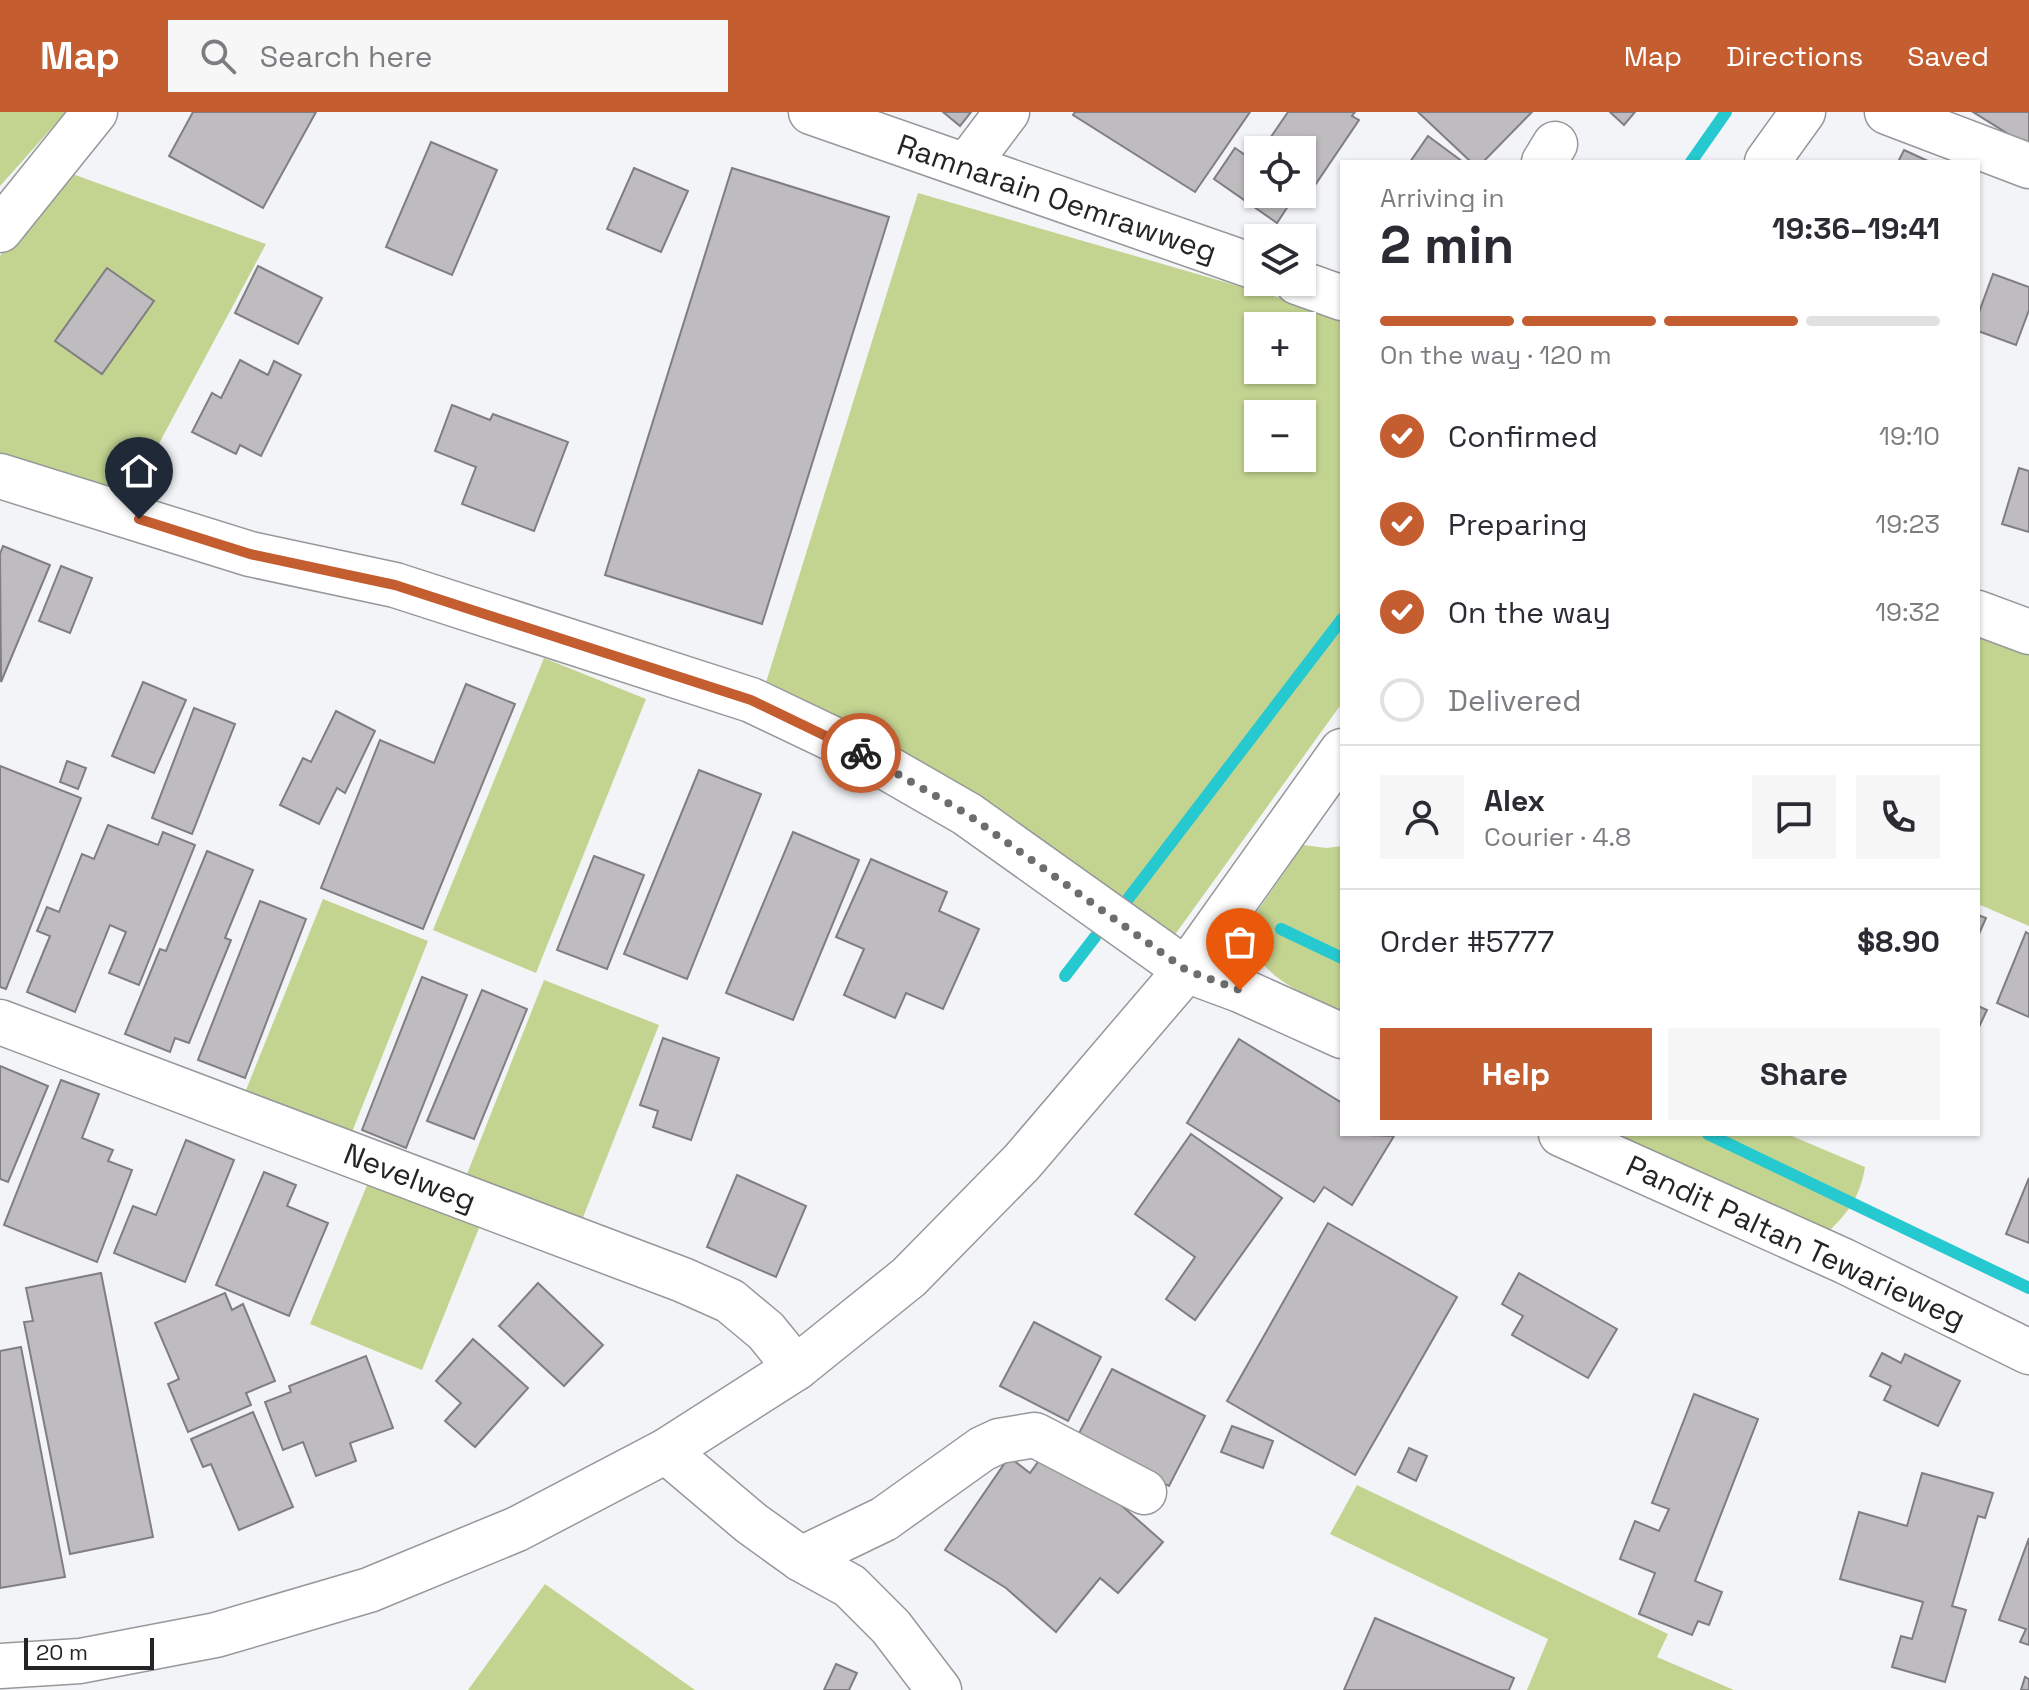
<!DOCTYPE html>
<html lang="en">
<head>
<meta charset="utf-8">
<style>
	body { margin:0; font-family:"Space Grotesk",sans-serif; background:#f7f7f7; color:#2b2b33; height:100vh; display:flex; flex-direction:column; font-size:30px; white-space:nowrap }
	* { box-sizing:border-box; margin:0 }
	p { font-size:26px; color:#7c7c81 }
	.icon { flex:none; width:44px; height:44px; fill:none; stroke:currentColor; stroke-width:2; stroke-linecap:round; stroke-linejoin:round }
	.map { position:relative; flex:1; overflow:hidden }
	.panel { position:absolute; left:1340px; top:48px; width:640px; height:976px; display:flex; flex-direction:column; background:#fff; border-radius:0px; box-shadow:0 2px 6px #0004 }
	.panel>* { flex:none }
	.controls { position:absolute; left:1244px; top:24px; display:grid; gap:16px }
	.controls a { display:grid; place-items:center; width:72px; height:72px; border-radius:0px; background:#fff; box-shadow:0 2px 6px #0004; font-size:40px }
	.scale { position:absolute; left:24px; bottom:20px; width:130px; box-sizing:border-box; padding-left:8px; border:4px solid #232425; border-top:0; font-size:22px; line-height:28px; white-space:nowrap; color:#232425; -webkit-text-stroke:6px #fff; paint-order:stroke }
	.pin { position:absolute; display:grid; place-items:center; width:68px; height:68px; color:#fff; margin:-82px -34px; border-radius:50% 50% 50% 0; rotate:-45deg; box-shadow:0 0 8px #0007 }
	.pin .icon { rotate:45deg }
	.courier { position:absolute; display:grid; place-items:center; width:80px; height:80px; margin:-40px; border:6px solid #c45d30; border-radius:50%; background:#fff; color:#222; box-shadow:0 2px 10px #0007 }
	.headline em { font-style:normal; font-weight:700 }
	.headline div { display:flex; flex-direction:column-reverse }
	.headline { display:flex; align-items:center; justify-content:space-between; height:136px; padding:0 40px }
	h1 { font-size:52px; font-weight:700; line-height:60px }
	.bar { display:grid; grid-template-columns:repeat(4,1fr); gap:12px 8px; align-content:center; height:96px; padding:0 40px }
	.bar i { height:10px; border-radius:6px; background:#e1e1e2 }
	.bar .current { background:#c45d30 }
	.bar p { grid-column:span 4 }
	.line { display:flex; align-items:center; gap:20px; padding:0 40px; border-top:2px solid #e1e1e2 }
	.line div { flex:1 }
	.round { display:grid; place-items:center; flex:none; width:84px; height:84px; border-radius:0px; background:#f7f7f7 }
	ol { padding:0 40px; list-style:none }
	li { display:flex; align-items:center; gap:24px; height:88px }
	li p { margin-inline-start:auto }
	li .icon { padding:8px; border-radius:50%; background:#c45d30; color:#fff; stroke-width:4 }
	li:last-child { color:#7c7c81 }
	li i { width:44px; height:44px; border:4px solid #e1e1e2; border-radius:50% }
	.cta { display:flex; gap:16px; margin-top:auto; padding:16px 40px }
	.cta a { flex:1; height:92px; border-radius:0px; background:#c45d30; color:#fff; font-size:32px; font-weight:700; line-height:92px; text-align:center }
	.cta a+a { background:#f7f7f7; color:#2b2b33 }
	header { display:flex; align-items:center; gap:48px; box-sizing:border-box; height:112px; padding:0 40px; background:#c45d30; color:#fff }
	header strong { font-size:38px }
	nav { display:flex; gap:44px; margin-inline-start:auto; font-size:28px }
	.search { width:560px; height:72px; background:#f7f7f7; display:flex; align-items:center; gap:20px; box-sizing:border-box; padding:0 28px; border-radius:0px; color:#7c7c81; font-size:30px }
	.map>svg:first-child { display:block }
</style>
</head>
<body>
<header>
<strong>Map</strong>
<div class="search"><svg class="icon" aria-label="search" viewBox="0 0 24 24"><circle cx="10" cy="10" r="6"/><path d="M15 15l6 6"/></svg>Search here</div>
<nav><a>Map</a><a>Directions</a><a>Saved</a></nav>
</header>
<div class="map">
<svg width="2029" height="1578" viewBox="0 0 2029 1578">
	<rect width="100%" height="100%" fill="#f2f4f7"/>
	<!-- green -->
	<g fill="#c3d491" fill-rule="evenodd">
		<path d="M 0,0 L 66,0 L 0,74 Z"/>
		<path d="M 67,60 L 266,132 L 126,393 L 0,345 L 0,144 Z"/>
		<path d="M 918,81 L 1342,204 L 1342,591 L 1166,835 L 763,580 ZM 1258,214 L 1302,214 L 1302,258 L 1258,258 ZM 1258,302 L 1302,302 L 1302,346 L 1258,346 Z"/>
		<path d="M 1978,520 L 2029,541 L 2029,814 L 1978,792 Z"/>
		<path d="M 544,546 L 646,587 L 536,861 L 433,818 Z"/>
		<path d="M 1303,733 L 1326,736 L 1342,734 L 1342,900 C 1308,884 1237,857 1252,807 Z"/>
		<path d="M 323,787 L 428,829 L 350,1025 L 244,983 Z"/>
		<path d="M 544,868 L 659,913 L 580,1113 L 465,1067 Z"/>
		<path d="M 1607,1022 L 1787,1022 L 1865,1055 C 1860,1086 1847,1102 1825,1123 Z"/>
		<path d="M 372,1061 L 483,1106 L 422,1258 L 310,1212 Z"/>
		<path d="M 1357,1373 L 1668,1522 L 1657,1545 L 1734,1578 L 1527,1578 L 1548,1527 L 1330,1422 Z"/>
		<path d="M 545,1472 L 695,1578 L 468,1578 Z"/>
	</g>
	<g fill="none" stroke-linecap="round" stroke-linejoin="round">
		<!-- stream -->
		<g stroke="#27c9d1" stroke-width="12">
			<path d="M 1691,50 L 1726,0"/>
			<path d="M 1118,800 L 1342,507"/>
			<path d="M 1281,817 L 1342,846"/>
			<path d="M 1065,864 L 1095,825"/>
			<path d="M 1708,1022 L 2029,1176"/>
		</g>
	</g>
	<!-- building -->
	<g fill="#bebcbe" stroke="#807e80" stroke-width="2">
		<path d="M 193,0 L 316,0 L 263,96 L 169,44 Z"/>
		<path d="M 943,0 L 971,0 L 960,14 Z"/>
		<path d="M 1075,0 L 1250,0 L 1195,80 L 1073,3 Z"/>
		<path d="M 1288,0 L 1355,0 L 1352,4 L 1359,8 L 1307,85 L 1302,81 L 1302,38 L 1262,38 Z"/>
		<path d="M 1418,0 L 1532,0 L 1483,50 L 1471,50 Z"/>
		<path d="M 1610,0 L 1635,0 L 1624,13 Z"/>
		<path d="M 1973,0 L 2029,0 L 2029,35 Z"/>
		<path d="M 1428,24 L 1463,50 L 1410,50 Z"/>
		<path d="M 431,30 L 497,58 L 452,163 L 386,135 Z"/>
		<path d="M 1235,36 L 1254,49 L 1258,43 L 1258,82 L 1296,82 L 1277,111 L 1214,67 Z"/>
		<path d="M 1904,38 L 1930,50 L 1898,50 Z"/>
		<path d="M 634,56 L 688,79 L 661,140 L 607,117 Z"/>
		<path d="M 732,56 L 889,105 L 762,512 L 605,463 Z"/>
		<path d="M 258,154 L 322,186 L 298,232 L 235,201 Z"/>
		<path d="M 107,156 L 154,189 L 102,262 L 55,229 Z"/>
		<path d="M 1993,162 L 2029,175 L 2029,198 L 2016,233 L 1978,219 L 1978,203 Z"/>
		<path d="M 240,248 L 268,263 L 274,249 L 301,263 L 261,344 L 240,333 L 236,342 L 192,320 L 212,281 L 221,286 Z"/>
		<path d="M 452,293 L 490,308 L 493,302 L 568,330 L 534,419 L 462,392 L 476,355 L 435,339 Z"/>
		<path d="M 2019,356 L 2029,359 L 2029,420 L 2002,412 Z"/>
		<path d="M 3,434 L 50,453 L 1,570 L 0,442 Z"/>
		<path d="M 61,454 L 92,466 L 70,521 L 39,509 Z"/>
		<path d="M 143,570 L 186,588 L 154,661 L 112,644 Z"/>
		<path d="M 466,572 L 515,592 L 423,817 L 321,776 L 380,628 L 434,651 Z"/>
		<path d="M 194,596 L 235,612 L 192,722 L 152,706 Z"/>
		<path d="M 336,599 L 375,619 L 345,681 L 337,676 L 319,712 L 280,693 L 303,646 L 311,650 Z"/>
		<path d="M 67,649 L 86,656 L 78,677 L 60,670 Z"/>
		<path d="M 0,654 L 81,686 L 6,877 L 0,875 Z"/>
		<path d="M 699,658 L 761,682 L 687,867 L 624,842 Z"/>
		<path d="M 108,713 L 158,733 L 163,720 L 195,733 L 139,873 L 109,861 L 126,820 L 110,813 L 75,900 L 27,880 L 50,824 L 37,819 L 47,795 L 59,800 L 82,742 L 94,747 Z"/>
		<path d="M 793,720 L 859,748 L 793,908 L 726,881 Z"/>
		<path d="M 207,739 L 253,758 L 225,826 L 231,828 L 189,931 L 175,926 L 170,940 L 125,922 L 160,837 L 166,839 Z"/>
		<path d="M 594,744 L 644,763 L 607,857 L 557,838 Z"/>
		<path d="M 871,747 L 947,780 L 939,799 L 979,817 L 943,897 L 906,881 L 895,906 L 844,883 L 864,837 L 836,825 Z"/>
		<path d="M 260,789 L 306,807 L 245,966 L 198,948 Z"/>
		<path d="M 1978,803 L 1986,806 L 1978,824 Z"/>
		<path d="M 2026,820 L 2029,822 L 2029,905 L 1997,891 Z"/>
		<path d="M 422,865 L 467,883 L 406,1036 L 362,1018 Z"/>
		<path d="M 482,878 L 527,897 L 474,1027 L 427,1009 Z"/>
		<path d="M 1978,894 L 1987,898 L 1978,917 Z"/>
		<path d="M 663,926 L 719,946 L 691,1028 L 653,1015 L 658,999 L 640,993 Z"/>
		<path d="M 1239,927 L 1342,991 L 1342,1022 L 1394,1024 L 1352,1093 L 1324,1075 L 1314,1090 L 1187,1011 Z"/>
		<path d="M 0,954 L 48,974 L 8,1070 L 0,1067 Z"/>
		<path d="M 61,968 L 99,982 L 82,1026 L 113,1038 L 108,1049 L 132,1058 L 97,1150 L 4,1113 Z"/>
		<path d="M 1191,1022 L 1282,1086 L 1195,1208 L 1166,1187 L 1195,1145 L 1135,1102 Z"/>
		<path d="M 186,1028 L 234,1048 L 185,1170 L 114,1141 L 133,1094 L 156,1103 Z"/>
		<path d="M 264,1060 L 296,1073 L 287,1094 L 328,1111 L 289,1204 L 216,1173 Z"/>
		<path d="M 737,1063 L 806,1094 L 776,1165 L 707,1135 Z"/>
		<path d="M 2029,1066 L 2029,1131 L 2006,1122 Z"/>
		<path d="M 1328,1111 L 1457,1185 L 1355,1363 L 1227,1289 Z"/>
		<path d="M 101,1161 L 153,1425 L 70,1442 L 24,1210 L 33,1209 L 26,1176 Z"/>
		<path d="M 1519,1161 L 1617,1217 L 1588,1266 L 1512,1223 L 1523,1204 L 1502,1192 Z"/>
		<path d="M 538,1171 L 603,1233 L 564,1274 L 499,1214 Z"/>
		<path d="M 225,1181 L 232,1198 L 243,1192 L 275,1269 L 246,1281 L 251,1293 L 188,1320 L 168,1272 L 179,1267 L 155,1211 Z"/>
		<path d="M 1034,1210 L 1101,1245 L 1068,1309 L 1000,1274 Z"/>
		<path d="M 473,1227 L 528,1276 L 475,1335 L 445,1309 L 461,1291 L 436,1269 Z"/>
		<path d="M 21,1235 L 65,1465 L 0,1476 L 0,1239 Z"/>
		<path d="M 1882,1241 L 1901,1251 L 1905,1242 L 1960,1269 L 1938,1314 L 1884,1288 L 1891,1274 L 1870,1264 Z"/>
		<path d="M 366,1244 L 393,1316 L 350,1331 L 356,1349 L 316,1364 L 303,1330 L 283,1338 L 265,1290 L 291,1280 L 289,1274 Z"/>
		<path d="M 1112,1257 L 1205,1304 L 1169,1374 L 1076,1327 Z"/>
		<path d="M 1694,1282 L 1758,1307 L 1695,1469 L 1722,1480 L 1709,1513 L 1698,1509 L 1692,1523 L 1639,1502 L 1655,1461 L 1620,1447 L 1635,1409 L 1659,1419 L 1669,1397 L 1652,1391 Z"/>
		<path d="M 253,1300 L 293,1395 L 239,1418 L 211,1352 L 203,1355 L 191,1327 Z"/>
		<path d="M 1232,1314 L 1273,1329 L 1263,1356 L 1221,1340 Z"/>
		<path d="M 1409,1336 L 1427,1344 L 1416,1369 L 1398,1360 Z"/>
		<path d="M 1045,1340 L 1097,1372 L 1163,1430 L 1118,1481 L 1100,1466 L 1056,1520 L 1006,1476 L 945,1438 L 1009,1345 L 1030,1361 Z"/>
		<path d="M 1922,1361 L 1993,1381 L 1985,1406 L 1978,1404 L 1952,1494 L 1966,1498 L 1945,1570 L 1892,1555 L 1901,1524 L 1912,1527 L 1923,1490 L 1840,1467 L 1859,1400 L 1907,1414 Z"/>
		<path d="M 2029,1426 L 2029,1533 L 2020,1530 L 2026,1517 L 1999,1508 Z"/>
		<path d="M 1375,1506 L 1514,1566 L 1509,1578 L 1344,1578 Z"/>
		<path d="M 836,1552 L 857,1561 L 849,1578 L 824,1578 Z"/>
		<path d="M 2025,1565 L 2029,1567 L 2029,1578 L 2021,1578 Z"/>
	</g>
	<g fill="none" stroke-linecap="round" stroke-linejoin="round">
		<defs>
			<g id="minor">
				<path d="M 811,0 L 1258,156"/>
				<path d="M 1887,0 L 2029,54"/>
				<path d="M 1544,50 L 1555,32"/>
				<path d="M 1767,50 L 1803,0"/>
				<path d="M 967,53 L 1007,0"/>
				<path d="M 0,118 L 95,0"/>
				<path d="M 1297,170 L 1342,186"/>
				<path d="M 0,364 L 250,442 L 395,473 L 751,588 L 854,637 L 967,702 L 1186,858 L 1240,878 L 1342,924"/>
				<path d="M 1978,501 L 2029,520"/>
				<path d="M 0,910 L 683,1168 L 730,1189 L 766,1219 L 796,1256"/>
				<path d="M 1561,1022 L 1844,1149 L 2029,1240"/>
				<path d="M 666,1339 L 751,1411 L 801,1447 L 850,1474 L 891,1515 L 939,1578"/>
				<path d="M 801,1447 L 884,1407 L 982,1337 L 999,1329 L 1035,1323 L 1144,1380"/>
				<path d="M 0,1554 L 80,1549 L 216,1523 L 369,1478 L 517,1417 L 666,1339 L 796,1256 L 909,1165 L 1022,1050 L 1186,858 L 1342,639"/>
			</g>
		</defs>
		<!-- minor casing -->
		<use href="#minor" stroke="#96989a" stroke-width="47"/>
		<!-- minor -->
		<use href="#minor" stroke="#fff" stroke-width="44"/>
	</g>
	<g fill="none" stroke-linecap="round" stroke-linejoin="round">
		<!-- done -->
		<path stroke="#6b6d6e" stroke-width="8" stroke-dasharray="0 14.4" d="M 861,641 L 967,702 L 1186,858 L 1240,878"/>
		<!-- route -->
		<path stroke="#c45d30" stroke-width="10" d="M 139,407 L 250,442 L 395,473 L 751,588 L 861,641"/>
	</g>
	<g text-anchor="middle" dominant-baseline="central" stroke-width="7" stroke-linejoin="round" paint-order="stroke">
		<!-- street labels -->
		<g font-size="30" fill="#232425" stroke="#fff">
			<text transform="translate(1057 86) rotate(19)">Ramnarain Oemrawweg</text>
			<text transform="translate(410 1065) rotate(21)">Nevelweg</text>
			<text transform="translate(1796 1130) rotate(25)">Pandit Paltan Tewarieweg</text>
		</g>
	</g>
</svg>
<div class="controls">
<a><svg class="icon" aria-label="locate" viewBox="0 0 24 24"><circle cx="12" cy="12" r="6"/><path d="M12 2v4M12 18v4M2 12h4M18 12h4"/></svg></a>
<a><svg class="icon" aria-label="layers" viewBox="0 0 24 24"><path d="M12 4l9 5-9 5-9-5zM3 14l9 5 9-5"/></svg></a>
<a>+</a>
<a>−</a>
</div>
<div class="scale">20 m</div>
<div class="pin" style="left:1240px;top:878px;background:#ea580c"><svg class="icon" aria-label="bag" viewBox="0 0 24 24"><path d="M5 8h14l-1 12H6zM9 8a3 3 0 0 1 6 0"/></svg></div>
<div class="pin" style="left:139px;top:407px;background:#1f2937"><svg class="icon" aria-label="home" viewBox="0 0 24 24"><path d="M3 11l9-7 9 7M6 9v11h12V9"/></svg></div>
<div class="courier" style="left:861px;top:641px"><svg class="icon" aria-label="bike" viewBox="0 0 24 24"><circle cx="6" cy="16" r="4"/><circle cx="18" cy="16" r="4"/><path d="M6 16l4-8h5l3 8M10 8l3 8H6M13 5h3"/></svg></div>
<section class="panel">
<div class="headline"><div><h1>2 min</h1><p>Arriving in</p></div><em>19:36–19:41</em></div>
<div class="bar"><i class="current"></i><i class="current"></i><i class="current"></i><i></i><p>On the way · 120 m</p></div>
<ol>
<li><svg class="icon" aria-label="check" viewBox="0 0 24 24"><path d="M5 12l5 5 9-10"/></svg>Confirmed<p>19:10</p></li>
<li><svg class="icon" aria-label="check" viewBox="0 0 24 24"><path d="M5 12l5 5 9-10"/></svg>Preparing<p>19:23</p></li>
<li><svg class="icon" aria-label="check" viewBox="0 0 24 24"><path d="M5 12l5 5 9-10"/></svg>On the way<p>19:32</p></li>
<li><i></i>Delivered</li>
</ol>
<div class="line" style="height:144px"><a class="round"><svg class="icon" aria-label="person" viewBox="0 0 24 24"><circle cx="12" cy="8" r="4"/><path d="M4 21q1-7 8-7t8 7"/></svg></a><div><b>Alex</b><p>Courier · 4.8</p></div><a class="round"><svg class="icon" aria-label="chat" viewBox="0 0 24 24"><path d="M4 5h16v11H9l-5 4z"/></svg></a><a class="round"><svg class="icon" aria-label="phone" viewBox="0 0 24 24"><path d="M5 4h4l2 5-3 2q2 4 5 5l2-3 5 2v4C11 20 4 13 5 4z"/></svg></a></div>
<div class="line" style="height:104px"><div>Order #5777</div><b>$8.90</b></div>
<div class="cta"><a>Help</a><a>Share</a></div>
</section>
</div>
</body>
</html>
